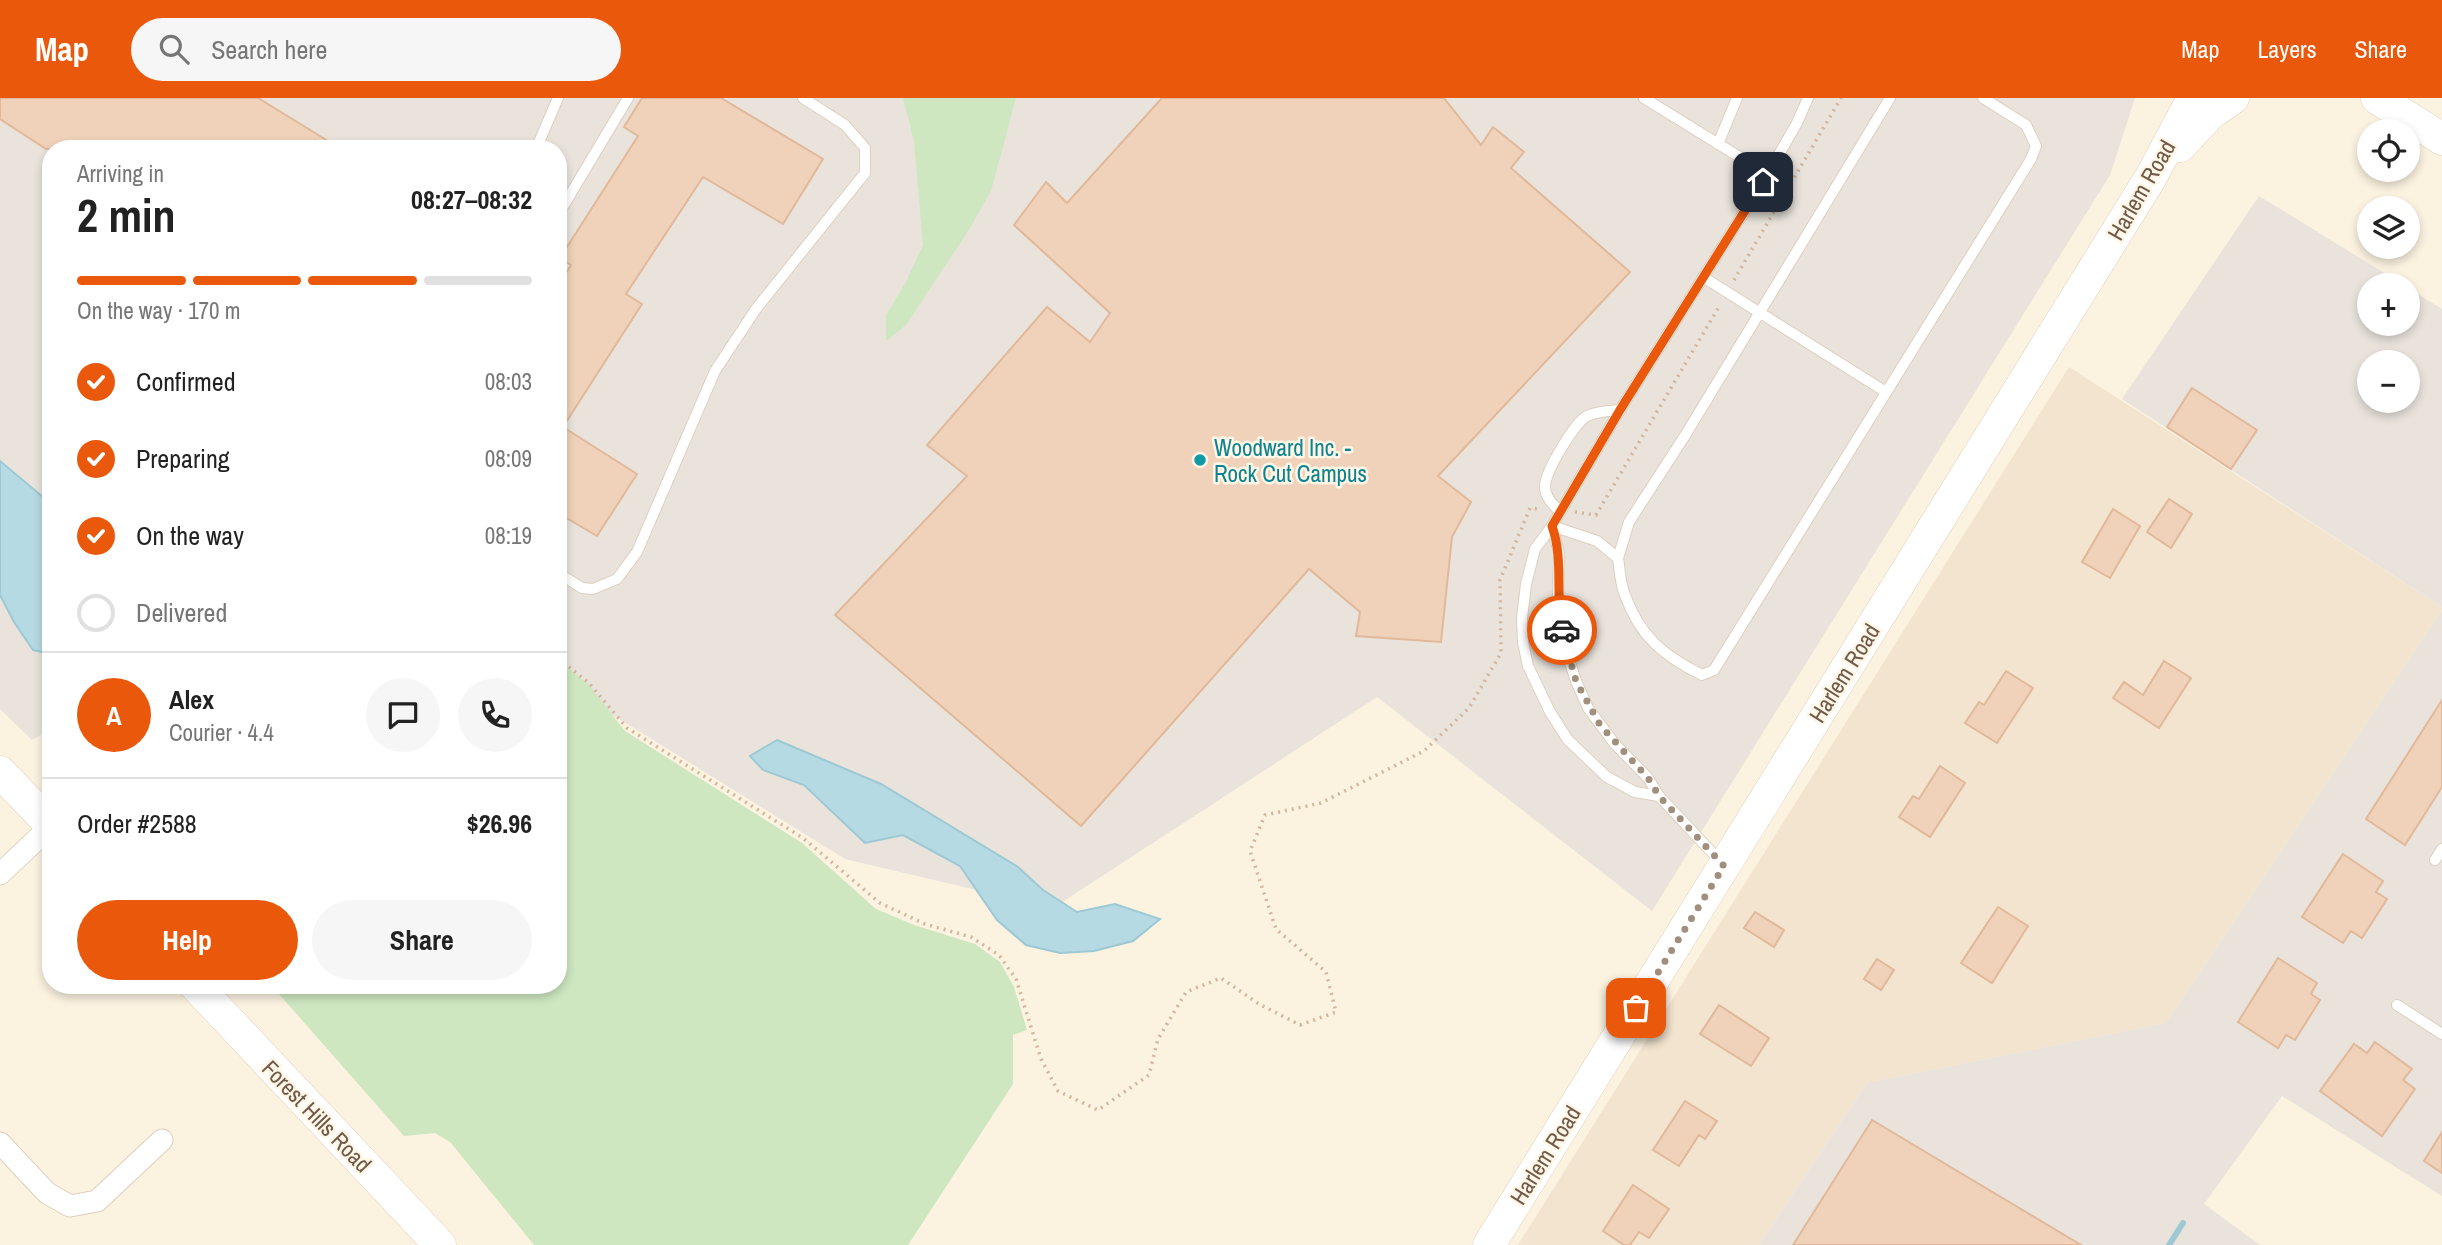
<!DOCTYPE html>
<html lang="en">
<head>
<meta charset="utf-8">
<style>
	body { margin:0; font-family:"Archivo Narrow",sans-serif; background:#f6f6f6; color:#222; height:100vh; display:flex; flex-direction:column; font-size:26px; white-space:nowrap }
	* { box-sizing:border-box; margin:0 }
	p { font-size:23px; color:#767676 }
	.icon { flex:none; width:38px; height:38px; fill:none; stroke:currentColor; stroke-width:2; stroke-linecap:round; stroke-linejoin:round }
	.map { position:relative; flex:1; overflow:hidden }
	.sheet { position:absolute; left:42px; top:42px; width:525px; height:854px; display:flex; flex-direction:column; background:#fff; border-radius:28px; box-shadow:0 4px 10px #0003 }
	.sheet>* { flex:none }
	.fabs { position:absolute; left:2357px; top:21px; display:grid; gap:14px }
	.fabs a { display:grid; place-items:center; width:63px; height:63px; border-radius:50%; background:#fff; box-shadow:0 4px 10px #0003; font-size:35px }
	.pin { position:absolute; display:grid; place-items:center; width:60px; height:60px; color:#fff; margin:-30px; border-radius:14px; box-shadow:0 4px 10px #0006 }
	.courier { position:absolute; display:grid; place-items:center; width:70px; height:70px; margin:-35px; border:5px solid #ea580c; border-radius:50%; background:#fff; color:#222; box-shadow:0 2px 9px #0007 }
	.head em { font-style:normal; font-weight:700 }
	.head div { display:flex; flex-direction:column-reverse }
	.head { display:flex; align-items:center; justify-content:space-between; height:119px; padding:0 35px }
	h1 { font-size:46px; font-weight:700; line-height:52px }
	.bar { display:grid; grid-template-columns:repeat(4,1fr); gap:10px 7px; align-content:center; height:84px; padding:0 35px }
	.bar i { height:9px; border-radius:5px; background:#e0e0e0 }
	.bar .selected { background:#ea580c }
	.bar p { grid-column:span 4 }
	.line { display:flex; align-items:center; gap:18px; padding:0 35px; border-top:2px solid #e0e0e0 }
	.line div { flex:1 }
	.round { display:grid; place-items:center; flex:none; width:74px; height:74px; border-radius:37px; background:#f6f6f6 }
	ol { padding:0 35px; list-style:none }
	li { display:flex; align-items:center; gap:21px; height:77px }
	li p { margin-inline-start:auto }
	li .icon { padding:7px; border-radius:50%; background:#ea580c; color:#fff; stroke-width:4 }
	li:last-child { color:#767676 }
	li i { width:38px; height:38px; border:4px solid #e0e0e0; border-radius:50% }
	.action { display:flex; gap:14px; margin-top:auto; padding:14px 35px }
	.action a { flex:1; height:80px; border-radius:42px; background:#ea580c; color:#fff; font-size:28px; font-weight:700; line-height:80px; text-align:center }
	.action a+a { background:#f6f6f6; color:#222 }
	header { display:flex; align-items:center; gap:42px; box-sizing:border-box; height:98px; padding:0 35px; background:#ea580c; color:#fff }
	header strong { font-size:33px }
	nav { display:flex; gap:38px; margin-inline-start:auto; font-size:24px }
	.search { width:490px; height:63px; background:#f6f6f6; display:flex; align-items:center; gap:18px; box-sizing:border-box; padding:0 24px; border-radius:38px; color:#767676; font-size:26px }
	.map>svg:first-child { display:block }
</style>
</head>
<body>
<header>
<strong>Map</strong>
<div class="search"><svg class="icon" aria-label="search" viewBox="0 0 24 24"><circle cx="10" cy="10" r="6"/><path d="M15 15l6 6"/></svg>Search here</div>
<nav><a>Map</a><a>Layers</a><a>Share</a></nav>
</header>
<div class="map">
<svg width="2442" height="1147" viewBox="0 0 2442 1147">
	<rect width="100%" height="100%" fill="#fbf2e0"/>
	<!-- residential -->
	<path fill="#f2e4cf" d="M 2069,269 L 2442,509 L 2442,513 L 2166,925 L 1867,985 L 1759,1147 L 1518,1147 Z"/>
	<!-- industrial -->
	<g fill="#e9e3dc" fill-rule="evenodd">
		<path d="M 0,0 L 2135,0 L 2110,77 L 1652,813 L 1377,599 L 1053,810 L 845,761 L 558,583 L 558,51 L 51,51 L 51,631 L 32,642 L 0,611 Z"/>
		<path d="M 2259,98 L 2404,187 L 2370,187 L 2370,226 L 2408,226 L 2408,190 L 2442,211 L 2442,509 L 2122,301 ZM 2370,264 L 2408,264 L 2408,303 L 2370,303 Z"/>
		<path d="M 2442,513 L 2442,1098 L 2282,998 L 2204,1106 L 2260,1147 L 1759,1147 L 1867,985 L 2166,925 Z"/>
	</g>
	<!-- green -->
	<g fill="#cee7c0">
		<path d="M 903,0 L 1016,0 L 991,93 L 970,130 L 906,227 L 886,243 L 886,217 L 906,184 L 923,147 L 914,43 Z"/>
		<path d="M 558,562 L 589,587 L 625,633 L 802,745 L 876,811 L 914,827 L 975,846 L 1000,864 L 1014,889 L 1027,932 L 1013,937 L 1013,986 L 908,1147 L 534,1147 L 450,1044 L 435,1035 L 404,1038 L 271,887 L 558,887 Z"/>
	</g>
	<!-- water -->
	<g fill="#b6dae3" stroke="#9dc9d4" stroke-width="2">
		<path d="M 0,363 L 44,400 L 51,403 L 51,556 L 33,552 L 14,524 L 0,497 Z"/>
		<path d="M 777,642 L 881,686 L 1018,769 L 1043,792 L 1077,814 L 1115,806 L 1160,821 L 1133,843 L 1094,853 L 1060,855 L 1026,847 L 997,822 L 960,768 L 903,737 L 865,745 L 804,687 L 763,672 L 750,658 Z"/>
	</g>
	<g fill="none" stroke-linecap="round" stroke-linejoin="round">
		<!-- stream -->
		<path stroke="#9dc9d4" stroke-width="6" d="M 2169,1147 L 2183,1125"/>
	</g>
	<!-- building -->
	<g fill="#efd2b9" stroke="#e1b99a" stroke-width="2">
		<path d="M 0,0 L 258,0 L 341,51 L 46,51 L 0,21 Z"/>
		<path d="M 642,0 L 721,0 L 823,61 L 783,126 L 703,79 L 626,196 L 642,206 L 563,329 L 637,376 L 597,438 L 558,415 L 558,188 L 571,167 L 560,160 L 638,38 L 624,29 Z"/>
		<path d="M 1162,0 L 1444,0 L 1481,47 L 1493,29 L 1524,54 L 1511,70 L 1630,174 L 1438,378 L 1471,404 L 1452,439 L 1441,544 L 1356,538 L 1360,514 L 1309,471 L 1081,728 L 835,517 L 967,378 L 927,347 L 1047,209 L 1090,244 L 1110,215 L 1014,127 L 1046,84 L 1067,105 Z"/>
		<path d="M 2192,290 L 2257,332 L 2231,371 L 2167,329 Z"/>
		<path d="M 2169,401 L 2192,416 L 2171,450 L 2147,434 Z"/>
		<path d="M 2113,411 L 2140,428 L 2110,480 L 2082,464 Z"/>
		<path d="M 2164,563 L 2191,580 L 2159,630 L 2113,600 L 2124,584 L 2143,597 Z"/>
		<path d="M 2006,573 L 2033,590 L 1997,645 L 1965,625 L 1979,604 L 1984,607 Z"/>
		<path d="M 2442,602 L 2442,689 L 2405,747 L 2366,721 Z"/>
		<path d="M 1940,668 L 1965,685 L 1930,739 L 1899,719 L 1913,698 L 1919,701 Z"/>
		<path d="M 2343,756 L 2383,783 L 2376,794 L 2387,801 L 2362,840 L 2351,833 L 2343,845 L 2302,819 Z"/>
		<path d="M 1998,809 L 2028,828 L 1992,885 L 1961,865 Z"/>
		<path d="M 1755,814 L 1784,832 L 1774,849 L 1744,830 Z"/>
		<path d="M 2278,860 L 2317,885 L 2311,896 L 2320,902 L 2295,942 L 2286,937 L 2278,950 L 2238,924 Z"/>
		<path d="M 1877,861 L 1894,872 L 1881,892 L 1864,881 Z"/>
		<path d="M 1719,907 L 1769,940 L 1751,968 L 1700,936 Z"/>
		<path d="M 2375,944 L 2412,971 L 2403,982 L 2415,991 L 2382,1038 L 2320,993 L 2354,946 L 2367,955 Z"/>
		<path d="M 1685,1003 L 1717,1023 L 1705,1041 L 1699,1037 L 1679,1068 L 1653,1052 Z"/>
		<path d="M 1872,1022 L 2081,1147 L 1793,1147 Z"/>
		<path d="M 2442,1034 L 2442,1075 L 2424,1063 Z"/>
		<path d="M 1633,1087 L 1669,1111 L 1649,1140 L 1639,1134 L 1630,1147 L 1624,1147 L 1603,1133 Z"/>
	</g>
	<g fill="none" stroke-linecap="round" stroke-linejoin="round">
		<defs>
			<g id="lane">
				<path d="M 1644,0 L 1767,76"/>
				<path d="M 1718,46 L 1737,0"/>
				<path d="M 536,51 L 558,0"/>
				<path d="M 558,117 L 628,0"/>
				<path d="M 1703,179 L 1886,294"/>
				<path d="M 1559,413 C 1553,406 1545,399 1545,389 C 1544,375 1575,324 1587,318 C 1597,313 1609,313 1620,312"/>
				<path d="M 1552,428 L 1597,443 L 1618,460 C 1620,472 1620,486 1625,497 C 1640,539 1664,558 1702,577 L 1714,572 L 2031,61 L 2036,48 L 2026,27 L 1983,0"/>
				<path d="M 1552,428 L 1559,455 L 1558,499 L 1566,553 L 1576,583 L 1588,610 L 1614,645 L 1648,680 L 1659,698 L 1721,764"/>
				<path d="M 1618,460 L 1629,424 L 1686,336 L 1890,0"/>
				<path d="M 558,475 L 582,490 L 593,491 L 617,481 L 637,454 L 715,273 L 756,211 L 865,75 L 865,50 L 845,27 L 803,0"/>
				<path d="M 1659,698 L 1635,694 L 1607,679 L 1568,642 L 1550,614 L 1528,568 L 1523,544 L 1522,520 L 1526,486 L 1535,451 L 1552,428 L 1620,312 L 1763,84 L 1797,25 L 1808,0"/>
				<path d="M 2435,762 L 2442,751"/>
				<path d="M 2397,907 L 2442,936"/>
			</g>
			<g id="street">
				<path d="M 0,776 L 51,728"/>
				<path d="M 0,1045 L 47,1095 L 70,1108 L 97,1103 L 162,1042"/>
			</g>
			<g id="secondary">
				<path d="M 2377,0 L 2442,41"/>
				<path d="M 2180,48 L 2211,15 L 2233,0"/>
				<path d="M 0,674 L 51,727"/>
				<path d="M 195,887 L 440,1147"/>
				<path d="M 1489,1147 L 2151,79 L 2193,0"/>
			</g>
		</defs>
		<!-- lane casing -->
		<use href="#lane" stroke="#decfbd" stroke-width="12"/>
		<!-- street casing -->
		<use href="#street" stroke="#decfbd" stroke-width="23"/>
		<!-- secondary casing -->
		<use href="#secondary" stroke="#e3d0bb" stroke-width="33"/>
		<!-- path -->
		<g stroke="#d3b59d" stroke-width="3.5" stroke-dasharray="2 5" stroke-linecap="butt">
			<path d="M 1734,182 L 1841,0"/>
			<path d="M 1575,414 L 1596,417 L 1720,207"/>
			<path d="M 558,560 L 589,585 L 627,630 L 803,740 L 880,805 L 925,826 L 971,839 L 999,857 L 1016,881 L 1041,961 L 1058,993 L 1098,1012 L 1149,977 L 1158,941 L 1186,894 L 1221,880 L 1259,906 L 1300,927 L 1336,914 L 1326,874 L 1276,831 L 1250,753 L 1265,717 L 1321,705 L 1424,653 L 1469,610 L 1501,555 L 1500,482 L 1530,410 L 1539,411"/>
		</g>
		<!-- lane -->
		<use href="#lane" stroke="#fff" stroke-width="10"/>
		<!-- street -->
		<use href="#street" stroke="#fff" stroke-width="21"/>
		<!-- secondary -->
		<use href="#secondary" stroke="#fff" stroke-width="32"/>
	</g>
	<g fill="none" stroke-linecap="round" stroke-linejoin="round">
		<!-- done -->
		<path stroke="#a18f7e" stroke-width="7" stroke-dasharray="0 12.6" d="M 1562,532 L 1576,583 L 1600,627 L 1648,680 L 1659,698 L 1724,768 L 1636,910"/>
		<!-- route -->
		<path stroke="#ea580c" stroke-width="9" d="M 1562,532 C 1555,497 1564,462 1552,428 L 1620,312 L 1763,84"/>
	</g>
	<!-- markers -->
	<circle fill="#0f9aa8" stroke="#fef6e6" stroke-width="2.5" cx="1200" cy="362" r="7"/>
	<g text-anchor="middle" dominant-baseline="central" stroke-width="5" stroke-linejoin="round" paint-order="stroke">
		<!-- street labels -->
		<g font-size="23" fill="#705949" stroke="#fef6e6">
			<text transform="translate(2141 92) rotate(-60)">Harlem Road</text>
			<text transform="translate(1844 575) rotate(-58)">Harlem Road</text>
			<text transform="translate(317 1018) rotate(46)">Forest Hills Road</text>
			<text transform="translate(1545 1057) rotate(-58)">Harlem Road</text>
		</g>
		<!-- culture labels -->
		<g font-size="23" fill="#0d838f" stroke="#fef6e6" text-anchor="start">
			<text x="1214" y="349">Woodward Inc. -<tspan x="1214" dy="26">Rock Cut Campus</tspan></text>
		</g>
	</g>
</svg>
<div class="fabs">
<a><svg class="icon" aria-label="locate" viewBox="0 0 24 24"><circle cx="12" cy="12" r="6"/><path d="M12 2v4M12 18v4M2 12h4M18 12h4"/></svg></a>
<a><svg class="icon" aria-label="layers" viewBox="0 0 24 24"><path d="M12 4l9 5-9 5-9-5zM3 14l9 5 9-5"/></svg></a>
<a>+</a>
<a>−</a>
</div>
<div class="pin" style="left:1636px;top:910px;background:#ea580c"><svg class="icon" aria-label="bag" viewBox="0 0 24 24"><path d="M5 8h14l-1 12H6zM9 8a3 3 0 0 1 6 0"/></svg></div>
<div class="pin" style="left:1763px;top:84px;background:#1f2937"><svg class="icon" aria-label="home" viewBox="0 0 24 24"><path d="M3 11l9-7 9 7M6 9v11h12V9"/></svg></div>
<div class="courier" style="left:1562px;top:532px"><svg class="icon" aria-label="car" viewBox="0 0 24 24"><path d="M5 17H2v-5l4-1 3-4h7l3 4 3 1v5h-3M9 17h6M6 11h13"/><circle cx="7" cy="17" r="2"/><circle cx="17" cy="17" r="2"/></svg></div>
<section class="sheet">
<div class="head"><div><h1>2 min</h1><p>Arriving in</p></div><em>08:27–08:32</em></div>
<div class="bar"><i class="selected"></i><i class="selected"></i><i class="selected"></i><i></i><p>On the way · 170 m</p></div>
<ol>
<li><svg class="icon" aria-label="check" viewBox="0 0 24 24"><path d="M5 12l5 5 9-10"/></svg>Confirmed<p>08:03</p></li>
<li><svg class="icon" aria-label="check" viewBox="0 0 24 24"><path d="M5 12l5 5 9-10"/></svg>Preparing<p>08:09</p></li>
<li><svg class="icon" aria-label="check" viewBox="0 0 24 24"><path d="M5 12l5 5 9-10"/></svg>On the way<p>08:19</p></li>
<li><i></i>Delivered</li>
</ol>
<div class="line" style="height:126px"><b class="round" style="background:#ea580c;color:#fff">A</b><div><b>Alex</b><p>Courier · 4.4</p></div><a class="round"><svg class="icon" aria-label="chat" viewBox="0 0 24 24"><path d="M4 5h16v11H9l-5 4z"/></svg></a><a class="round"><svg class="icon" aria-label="phone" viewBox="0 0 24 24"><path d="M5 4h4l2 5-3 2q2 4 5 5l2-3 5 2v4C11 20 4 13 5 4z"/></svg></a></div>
<div class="line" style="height:91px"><div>Order #2588</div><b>$26.96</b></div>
<div class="action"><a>Help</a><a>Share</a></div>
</section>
</div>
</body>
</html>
